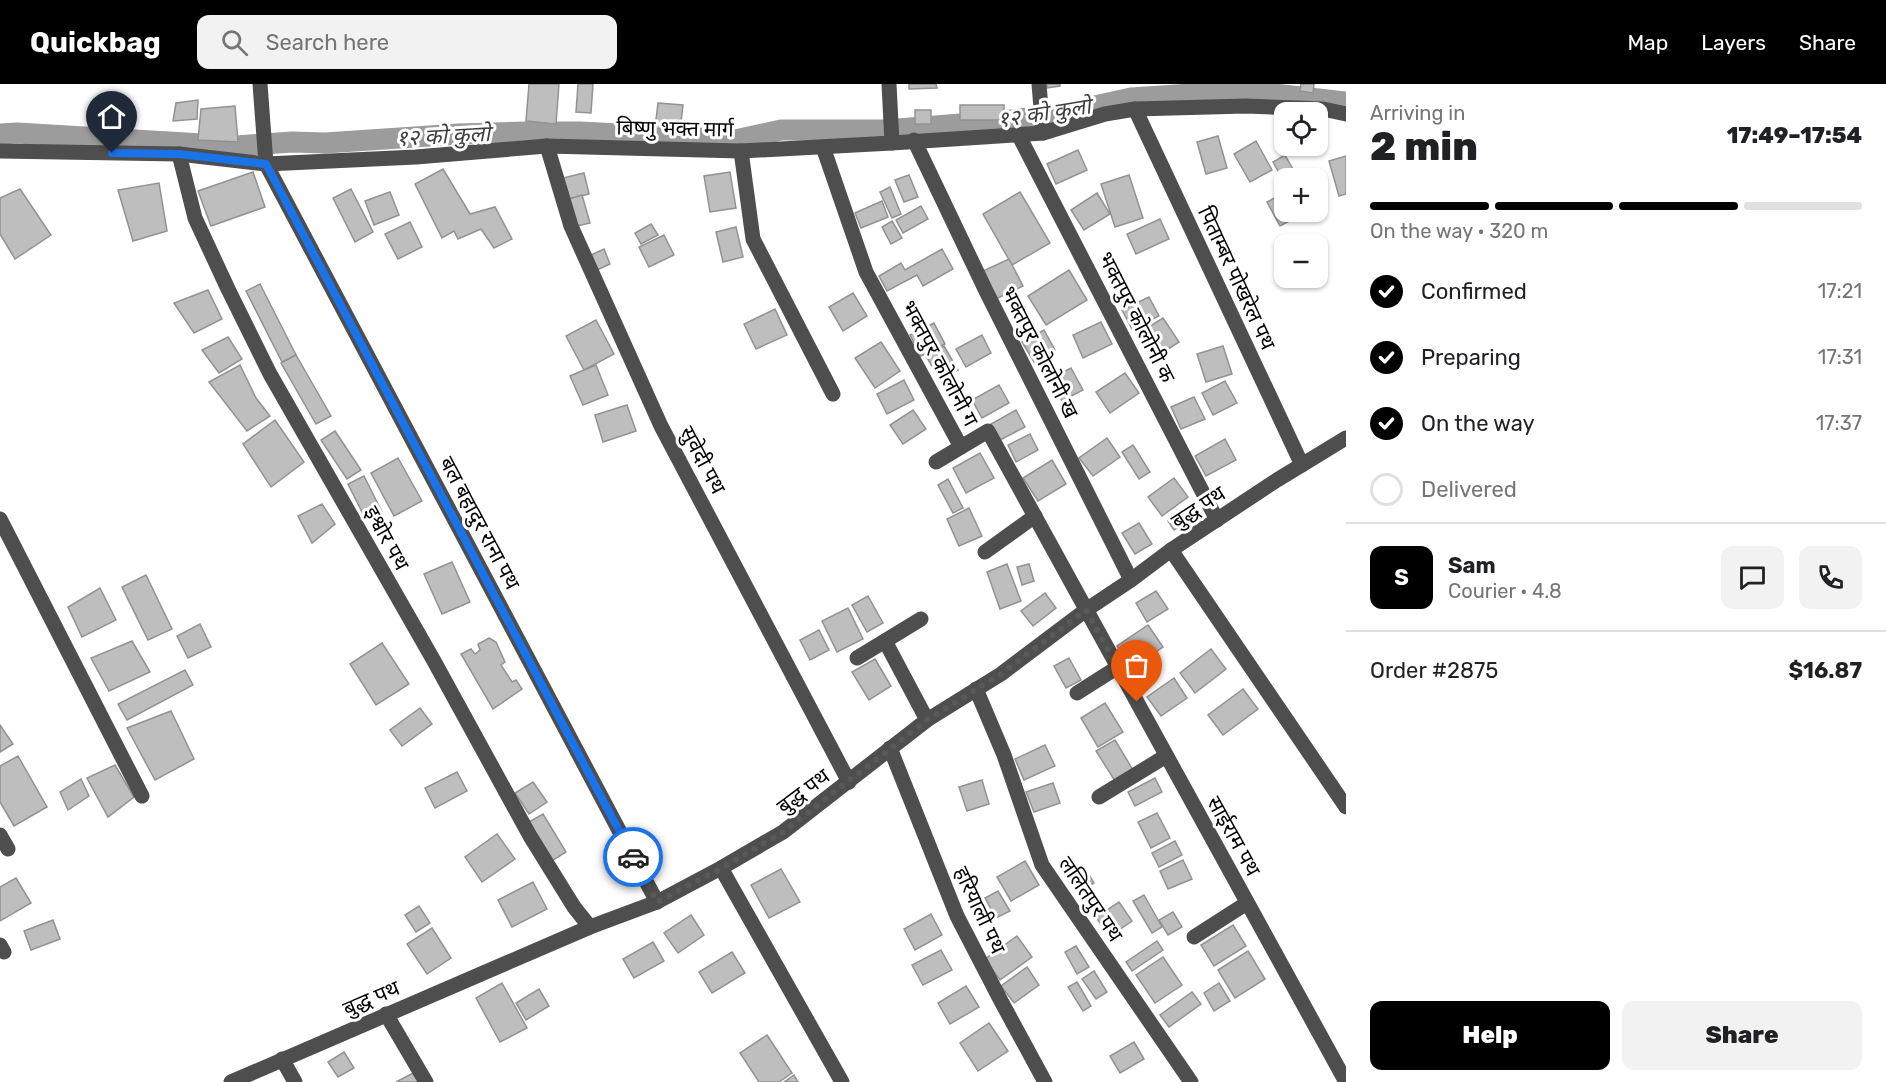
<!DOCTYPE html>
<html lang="en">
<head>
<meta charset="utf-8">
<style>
	body { margin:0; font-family:Rubik,"Noto Sans Devanagari",sans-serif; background:#f2f2f2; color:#202124; height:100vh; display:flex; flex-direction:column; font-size:22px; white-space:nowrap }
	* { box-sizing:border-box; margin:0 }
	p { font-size:20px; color:#757577 }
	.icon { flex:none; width:33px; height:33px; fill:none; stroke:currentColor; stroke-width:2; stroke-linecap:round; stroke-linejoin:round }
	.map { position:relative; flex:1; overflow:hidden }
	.sheet { display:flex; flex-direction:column; background:#fff; width:540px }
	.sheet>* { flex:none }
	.tools { position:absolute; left:1274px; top:18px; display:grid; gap:12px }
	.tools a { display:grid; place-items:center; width:54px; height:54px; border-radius:12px; background:#fff; box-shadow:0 2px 4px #0004; font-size:30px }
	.pin { position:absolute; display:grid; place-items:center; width:51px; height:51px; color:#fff; margin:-62px -26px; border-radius:50% 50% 50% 0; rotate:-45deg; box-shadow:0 0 6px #0007 }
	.pin .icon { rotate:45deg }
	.courier { position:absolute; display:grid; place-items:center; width:60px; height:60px; margin:-30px; border:4px solid #1a73e8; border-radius:50%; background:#fff; color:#222; box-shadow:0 2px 8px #0007 }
	.overview em { font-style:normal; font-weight:800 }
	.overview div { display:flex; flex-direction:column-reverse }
	.overview { display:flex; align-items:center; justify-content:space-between; height:102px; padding:0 24px }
	h1 { font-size:39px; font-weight:800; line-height:45px }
	.bar { display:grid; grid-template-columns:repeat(4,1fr); gap:9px 6px; align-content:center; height:72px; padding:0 24px }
	.bar i { height:8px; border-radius:4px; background:#e0e0e0 }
	.bar .selected { background:#000 }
	.bar p { grid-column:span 4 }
	.line { display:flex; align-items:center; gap:15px; padding:0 24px; border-top:2px solid #e0e0e0 }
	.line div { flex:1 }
	.round { display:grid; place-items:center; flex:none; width:63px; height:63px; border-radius:12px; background:#f2f2f2 }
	ol { padding:0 24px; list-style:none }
	li { display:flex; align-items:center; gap:18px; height:66px }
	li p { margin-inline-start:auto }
	li .icon { padding:6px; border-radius:50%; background:#000; color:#fff; stroke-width:4 }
	li:last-child { color:#757577 }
	li i { width:33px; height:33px; border:3px solid #e0e0e0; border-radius:50% }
	.button { display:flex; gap:12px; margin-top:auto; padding:12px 24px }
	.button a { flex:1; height:69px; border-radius:12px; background:#000; color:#fff; font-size:24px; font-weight:800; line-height:69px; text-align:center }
	.button a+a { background:#f2f2f2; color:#202124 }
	header { display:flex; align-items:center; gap:36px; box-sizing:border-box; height:84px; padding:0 30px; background:#000; color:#fff }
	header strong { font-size:28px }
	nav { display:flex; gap:33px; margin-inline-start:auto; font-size:21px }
	.search { width:420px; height:54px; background:#f2f2f2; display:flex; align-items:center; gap:15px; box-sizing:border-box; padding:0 21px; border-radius:12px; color:#757577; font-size:22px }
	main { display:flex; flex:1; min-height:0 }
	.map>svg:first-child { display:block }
</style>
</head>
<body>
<header>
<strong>Quickbag</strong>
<div class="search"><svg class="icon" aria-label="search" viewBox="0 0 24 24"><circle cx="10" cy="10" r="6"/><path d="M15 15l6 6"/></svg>Search here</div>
<nav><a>Map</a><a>Layers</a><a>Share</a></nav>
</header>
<main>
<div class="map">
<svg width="1346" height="998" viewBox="0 0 1346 998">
	<rect width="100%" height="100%" fill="#fff"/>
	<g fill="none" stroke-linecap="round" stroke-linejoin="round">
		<!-- canal -->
		<g stroke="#9c9c9c" stroke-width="21">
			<path d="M 885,46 L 1011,36 L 1054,31 L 1131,14 L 1207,9 L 1248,7 L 1346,18"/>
			<path d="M 0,50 L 17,49 L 236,62 L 292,58 L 325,59 L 459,50 L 526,48 L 580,48 L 735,56 L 781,46 L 886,46"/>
		</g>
	</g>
	<!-- building -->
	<g fill="#bebebe" stroke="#929292" stroke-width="1.5">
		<path d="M 529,0 L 559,0 L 556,40 L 526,37 Z"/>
		<path d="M 578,0 L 593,0 L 591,29 L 576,28 Z"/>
		<path d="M 909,0 L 936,0 L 937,4 L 909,5 Z"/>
		<path d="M 1047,0 L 1060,0 L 1060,2 L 1047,4 Z"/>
		<path d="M 1301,0 L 1314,0 L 1313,9 L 1300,7 Z"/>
		<path d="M 198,16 L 197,35 L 173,37 L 176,19 Z"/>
		<path d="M 658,19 L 683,21 L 680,47 L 655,44 Z"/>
		<rect x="960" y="21" width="44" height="15"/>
		<path d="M 235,22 L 238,58 L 198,56 L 201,25 Z"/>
		<rect x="915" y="26" width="16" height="14"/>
		<path d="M 1218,52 L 1227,84 L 1206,90 L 1197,58 Z"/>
		<path d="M 1256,57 L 1272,86 L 1250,98 L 1234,70 Z"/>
		<path d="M 1078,66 L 1087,86 L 1056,100 L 1047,80 Z"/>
		<path d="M 1285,71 L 1298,94 L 1284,94 L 1284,98 L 1273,78 Z"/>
		<path d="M 1346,72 L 1346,110 L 1339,112 L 1329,77 Z"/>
		<path d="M 443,85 L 470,130 L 495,123 L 512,155 L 494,164 L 481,145 L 458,155 L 454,147 L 442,154 L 415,100 Z"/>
		<path d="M 253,88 L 265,123 L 211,142 L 198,107 Z"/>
		<path d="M 730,88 L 736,124 L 710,128 L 704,92 Z"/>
		<path d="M 584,89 L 589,110 L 569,115 L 563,94 Z"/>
		<path d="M 909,91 L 918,113 L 904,118 L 895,96 Z"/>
		<path d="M 1129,91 L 1143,134 L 1115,143 L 1101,100 Z"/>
		<path d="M 159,99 L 167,147 L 133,157 L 118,106 Z"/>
		<path d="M 890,103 L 901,130 L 892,134 L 880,108 Z"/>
		<path d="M 20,105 L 51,151 L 15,175 L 0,150 L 0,114 Z"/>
		<path d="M 351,105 L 373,148 L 355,158 L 333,114 Z"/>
		<path d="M 390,108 L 399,131 L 374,141 L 365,117 Z"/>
		<path d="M 1020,108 L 1050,159 L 1012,181 L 983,130 Z"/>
		<path d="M 1097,109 L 1110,130 L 1084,146 L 1071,126 Z"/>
		<path d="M 1284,109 L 1284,128 L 1294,128 L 1297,133 L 1280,142 L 1267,118 Z"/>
		<path d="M 582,111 L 590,139 L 577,142 L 569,115 Z"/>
		<path d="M 882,117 L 888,133 L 861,144 L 855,129 Z"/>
		<path d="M 921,122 L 928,135 L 903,149 L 896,136 Z"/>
		<path d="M 1160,135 L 1169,155 L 1136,170 L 1127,150 Z"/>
		<path d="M 892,137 L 902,154 L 891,160 L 882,143 Z"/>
		<path d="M 410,138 L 422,163 L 398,175 L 385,150 Z"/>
		<path d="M 651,140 L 658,151 L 641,160 L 635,149 Z"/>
		<path d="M 736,143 L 743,173 L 723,178 L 716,148 Z"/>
		<path d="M 664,151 L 674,171 L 649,183 L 639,163 Z"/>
		<path d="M 604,165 L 610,180 L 595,187 L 589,172 Z"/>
		<path d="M 942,165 L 953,185 L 923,202 L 917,191 L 887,207 L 879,192 L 901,179 L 905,186 Z"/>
		<path d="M 1009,175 L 1023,202 L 996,215 L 983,187 Z"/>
		<path d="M 1069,186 L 1087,216 L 1046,241 L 1028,212 Z"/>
		<path d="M 260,200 L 296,271 L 282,278 L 246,207 Z"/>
		<path d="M 208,206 L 222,235 L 194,249 L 174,219 Z"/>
		<path d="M 853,209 L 867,232 L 843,247 L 829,223 Z"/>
		<path d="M 1149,213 L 1159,232 L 1132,245 L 1122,226 Z"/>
		<path d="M 775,225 L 787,251 L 756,265 L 744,240 Z"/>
		<path d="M 1163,234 L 1179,258 L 1153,275 L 1137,250 Z"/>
		<path d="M 596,236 L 614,270 L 584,286 L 566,252 Z"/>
		<path d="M 1101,238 L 1112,260 L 1083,274 L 1073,251 Z"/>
		<path d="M 934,239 L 945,260 L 921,272 L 910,251 Z"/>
		<path d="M 1044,246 L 1055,266 L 1034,278 L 1022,258 Z"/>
		<path d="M 982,251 L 991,269 L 966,283 L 956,265 Z"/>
		<path d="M 228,253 L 242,275 L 219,289 L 202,266 Z"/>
		<path d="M 881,258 L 900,287 L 875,304 L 855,274 Z"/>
		<path d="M 944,262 L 958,286 L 940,296 L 926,272 Z"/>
		<path d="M 1223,262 L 1232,290 L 1206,298 L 1197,270 Z"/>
		<path d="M 296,271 L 331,332 L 316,340 L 281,279 Z"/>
		<path d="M 240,281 L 256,314 L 270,332 L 247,347 L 209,298 Z"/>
		<path d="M 596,281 L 608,311 L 583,321 L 570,292 Z"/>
		<path d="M 1071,284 L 1083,306 L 1062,317 L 1050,295 Z"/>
		<path d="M 1125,289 L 1139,309 L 1110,329 L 1096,308 Z"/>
		<path d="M 904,296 L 914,316 L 887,330 L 877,310 Z"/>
		<path d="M 1225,297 L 1237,319 L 1213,331 L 1202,309 Z"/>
		<path d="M 999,301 L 1009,319 L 982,334 L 972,316 Z"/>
		<path d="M 1194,313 L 1205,335 L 1181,345 L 1171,323 Z"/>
		<path d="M 627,321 L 636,347 L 603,358 L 595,331 Z"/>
		<path d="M 913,326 L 926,345 L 903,360 L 890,341 Z"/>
		<path d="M 1016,326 L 1025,343 L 1000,356 L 991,340 Z"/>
		<path d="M 275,336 L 304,378 L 271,403 L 243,360 Z"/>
		<path d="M 335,347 L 361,386 L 347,395 L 321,356 Z"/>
		<path d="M 1030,350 L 1038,366 L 1016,378 L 1008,361 Z"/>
		<path d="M 1107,354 L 1120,373 L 1093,392 L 1079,374 Z"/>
		<path d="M 1225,355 L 1236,376 L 1206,392 L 1195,372 Z"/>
		<path d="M 1133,361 L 1150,388 L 1139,395 L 1122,368 Z"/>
		<path d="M 980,369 L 994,394 L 966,409 L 953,384 Z"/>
		<path d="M 398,374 L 422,417 L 394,432 L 371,389 Z"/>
		<path d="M 1052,376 L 1066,400 L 1038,417 L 1023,394 Z"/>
		<path d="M 364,392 L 382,428 L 366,436 L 348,400 Z"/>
		<path d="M 1174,394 L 1188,413 L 1162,432 L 1148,413 Z"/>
		<path d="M 948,395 L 963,424 L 953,429 L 938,401 Z"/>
		<path d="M 322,420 L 335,440 L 312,459 L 298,432 Z"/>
		<path d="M 1189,423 L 1195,432 L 1174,446 L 1168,437 Z"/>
		<path d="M 969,424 L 982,452 L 959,462 L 947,435 Z"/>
		<path d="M 1139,439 L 1152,460 L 1135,470 L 1122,449 Z"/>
		<path d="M 452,478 L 470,518 L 442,530 L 424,490 Z"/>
		<path d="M 1007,480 L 1021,517 L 1000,525 L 987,488 Z"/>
		<path d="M 1029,480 L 1034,497 L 1022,501 L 1017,483 Z"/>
		<path d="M 146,491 L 172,545 L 148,556 L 122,503 Z"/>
		<path d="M 100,504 L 116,536 L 82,553 L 68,523 Z"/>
		<path d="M 1156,507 L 1168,525 L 1147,538 L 1136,519 Z"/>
		<path d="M 1045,509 L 1056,524 L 1033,542 L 1021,527 Z"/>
		<path d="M 868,512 L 883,539 L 867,548 L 852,521 Z"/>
		<path d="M 848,524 L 863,555 L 837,568 L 822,537 Z"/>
		<path d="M 200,540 L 211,563 L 188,574 L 177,552 Z"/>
		<path d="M 1148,541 L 1163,563 L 1132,584 L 1117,562 Z"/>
		<path d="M 819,546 L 829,566 L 810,576 L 800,556 Z"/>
		<path d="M 489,554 L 496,558 L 505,578 L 501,581 L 512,598 L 516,596 L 522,605 L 493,625 L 461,570 L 471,565 L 475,570 L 480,566 L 478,560 Z"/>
		<path d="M 132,557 L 150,588 L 109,607 L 91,574 Z"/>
		<path d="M 382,559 L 409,600 L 376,621 L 350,580 Z"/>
		<path d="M 1211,565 L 1226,585 L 1195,609 L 1180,589 Z"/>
		<path d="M 1069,574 L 1081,596 L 1066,604 L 1054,582 Z"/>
		<path d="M 875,575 L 891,602 L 869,616 L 852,588 Z"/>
		<path d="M 185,586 L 193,601 L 127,636 L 118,620 Z"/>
		<path d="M 1174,594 L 1187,614 L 1161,632 L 1147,613 Z"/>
		<path d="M 1243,605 L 1258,625 L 1223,651 L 1208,631 Z"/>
		<path d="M 1105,619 L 1123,648 L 1098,663 L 1081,634 Z"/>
		<path d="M 420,624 L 432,640 L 402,662 L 390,646 Z"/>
		<path d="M 171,627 L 194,675 L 155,696 L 127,644 Z"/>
		<path d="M 0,641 L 13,660 L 0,668 Z"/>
		<path d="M 1115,656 L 1133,686 L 1115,697 L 1096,667 Z"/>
		<path d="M 1045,661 L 1055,682 L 1024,696 L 1015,675 Z"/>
		<path d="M 18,672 L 47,723 L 14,742 L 0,718 L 0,682 Z"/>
		<path d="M 115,681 L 134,713 L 108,733 L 87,694 Z"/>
		<path d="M 457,688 L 467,707 L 435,724 L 425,704 Z"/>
		<path d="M 1155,694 L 1162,708 L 1135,722 L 1128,708 Z"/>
		<path d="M 81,695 L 89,712 L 68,726 L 60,708 Z"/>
		<path d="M 982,696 L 989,720 L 967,727 L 959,703 Z"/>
		<path d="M 533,698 L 547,718 L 529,730 L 515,709 Z"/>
		<path d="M 1053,699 L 1060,719 L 1034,728 L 1026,708 Z"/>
		<path d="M 1157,729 L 1170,754 L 1151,764 L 1138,738 Z"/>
		<path d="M 543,730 L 566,768 L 550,778 L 527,739 Z"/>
		<path d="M 497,750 L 515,775 L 482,798 L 465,773 Z"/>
		<path d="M 1175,757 L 1182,771 L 1159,783 L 1152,769 Z"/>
		<path d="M 1183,776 L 1192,795 L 1168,805 L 1160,787 Z"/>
		<path d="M 1025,777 L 1039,801 L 1011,817 L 997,793 Z"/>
		<path d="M 1085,784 L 1094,799 L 1077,809 L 1068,795 Z"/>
		<path d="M 781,785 L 800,818 L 769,834 L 751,801 Z"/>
		<path d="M 16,794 L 31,819 L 0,837 L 0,803 Z"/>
		<path d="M 533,798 L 547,825 L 512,843 L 498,816 Z"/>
		<path d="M 998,807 L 1010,827 L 996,834 L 985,814 Z"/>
		<path d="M 1144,811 L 1162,843 L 1152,849 L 1133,817 Z"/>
		<path d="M 1119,818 L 1132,837 L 1109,853 L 1096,833 Z"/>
		<path d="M 419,822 L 430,839 L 416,848 L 405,831 Z"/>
		<path d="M 1173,828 L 1182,843 L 1168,851 L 1159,836 Z"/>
		<path d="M 931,830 L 942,851 L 915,866 L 904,845 Z"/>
		<path d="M 691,831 L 704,851 L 678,869 L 664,849 Z"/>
		<path d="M 53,836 L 60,855 L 31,866 L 24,847 Z"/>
		<path d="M 1233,841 L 1246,862 L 1214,882 L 1201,861 Z"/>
		<path d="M 432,844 L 451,874 L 427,890 L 407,860 Z"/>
		<path d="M 1017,852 L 1032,873 L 1000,896 L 985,875 Z"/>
		<path d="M 1157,857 L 1163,866 L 1132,887 L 1126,878 Z"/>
		<path d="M 653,858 L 664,877 L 634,894 L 623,875 Z"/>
		<path d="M 1076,862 L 1089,883 L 1077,890 L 1065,868 Z"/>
		<path d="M 941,866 L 952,886 L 923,901 L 912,881 Z"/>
		<path d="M 1248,867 L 1265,895 L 1235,914 L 1218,886 Z"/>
		<path d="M 732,868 L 745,889 L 712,909 L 699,888 Z"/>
		<path d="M 1163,873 L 1182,901 L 1155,919 L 1136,891 Z"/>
		<path d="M 1027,883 L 1039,901 L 1014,919 L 1001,902 Z"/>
		<path d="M 1094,887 L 1107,908 L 1096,915 L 1082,895 Z"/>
		<path d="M 1077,898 L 1091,922 L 1083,927 L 1068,903 Z"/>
		<path d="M 502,899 L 527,944 L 500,958 L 476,914 Z"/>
		<path d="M 1219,899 L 1230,917 L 1214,927 L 1204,909 Z"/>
		<path d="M 966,902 L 979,923 L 950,940 L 938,919 Z"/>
		<path d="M 539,905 L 549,922 L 526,936 L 516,919 Z"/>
		<path d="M 1192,908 L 1201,920 L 1169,943 L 1160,931 Z"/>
		<path d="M 989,939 L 1008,967 L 978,987 L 960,959 Z"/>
		<path d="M 767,951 L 792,989 L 779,998 L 759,998 L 740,969 Z"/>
		<path d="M 1134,958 L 1144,975 L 1120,989 L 1110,972 Z"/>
		<path d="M 344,968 L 354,984 L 338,993 L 328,978 Z"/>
		<path d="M 417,987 L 423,998 L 396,998 Z"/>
		<path d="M 794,991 L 798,998 L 784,998 Z"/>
	</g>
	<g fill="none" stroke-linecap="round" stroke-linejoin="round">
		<!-- minor -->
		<g stroke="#4e4e4e" stroke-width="15">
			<path d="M 260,0 L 266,80 L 657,818"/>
			<path d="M 889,0 L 892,59"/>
			<path d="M 1039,0 L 1043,49"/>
			<path d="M 1135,25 L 1302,381"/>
			<path d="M 1018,50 L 1217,436"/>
			<path d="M 914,56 L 986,207 L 1131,496"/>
			<path d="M 547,62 L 571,142 L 661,342 L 849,698"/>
			<path d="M 823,63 L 866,188 L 961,363 L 988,347 L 1346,998"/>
			<path d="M 0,67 L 179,70 L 266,80 L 416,73 L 547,62 L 741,67 L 892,59 L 1043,49 L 1105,30 L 1135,25 L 1246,22 L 1323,25 L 1346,30"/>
			<path d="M 741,67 L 753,155 L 833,310"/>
			<path d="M 179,70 L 195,134 L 228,205 L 270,290 L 434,577 L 530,752 L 574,823 L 590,843"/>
			<path d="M 936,378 L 961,363"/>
			<path d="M 0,435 L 142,712"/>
			<path d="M 1171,466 L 1346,723"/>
			<path d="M 985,468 L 1035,432"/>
			<path d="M 885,557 L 927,636"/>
			<path d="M 857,574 L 921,535"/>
			<path d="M 976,605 L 1004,671 L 1042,781 L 1191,998"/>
			<path d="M 1077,609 L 1118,583"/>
			<path d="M 890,664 L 957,832 L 1001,917 L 1045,998"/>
			<path d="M 1099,713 L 1166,672"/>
			<path d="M 0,751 L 8,765"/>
			<path d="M 721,784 L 842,998"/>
			<path d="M 1194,853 L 1247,819"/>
			<path d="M 0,861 L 4,868"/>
			<path d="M 386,930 L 426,998"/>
			<path d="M 282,975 L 295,998"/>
			<path d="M 231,998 L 590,843 L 657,818 L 721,784 L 783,748 L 927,636 L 1001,590 L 1086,526 L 1131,496 L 1171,466 L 1277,396 L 1346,354"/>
		</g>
	</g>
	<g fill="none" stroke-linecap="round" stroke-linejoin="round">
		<!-- done -->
		<path stroke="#595959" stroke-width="6" stroke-dasharray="0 10.8" d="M 633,773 L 657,818 L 722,784 L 783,748 L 927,636 L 1001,590 L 1086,526 L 1137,618"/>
		<!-- route -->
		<path stroke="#1a73e8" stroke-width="8" d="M 112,69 L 179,70 L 266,80 L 633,773"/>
	</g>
	<g text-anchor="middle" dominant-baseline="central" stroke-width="6" stroke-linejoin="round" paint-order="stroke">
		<!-- street labels -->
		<g font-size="21" fill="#000" stroke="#fff">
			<text transform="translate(675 44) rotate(1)">बिष्णु भक्त मार्ग</text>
			<text transform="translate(1237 194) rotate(65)">पिताम्बर पोखरेल पथ</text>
			<text transform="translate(1137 233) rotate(63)">भक्तपुर कोलोनी क</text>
			<text transform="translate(1040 268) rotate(63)">भक्तपुर कोलोनी ख</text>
			<text transform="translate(940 279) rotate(62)">भक्तपुर कोलोनी ग</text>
			<text transform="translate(703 376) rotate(62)">सुवेदी पथ</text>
			<text transform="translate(1198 423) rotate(-33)">बुद्ध पथ</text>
			<text transform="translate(480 439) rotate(62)">बल बहादुर राना पथ</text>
			<text transform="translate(387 454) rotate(61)">इश्वोर पथ</text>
			<text transform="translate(803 707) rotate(-37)">बुद्ध पथ</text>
			<text transform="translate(1234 752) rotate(61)">साईराम पथ</text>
			<text transform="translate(1091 815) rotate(56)">ललितपुर पथ</text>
			<text transform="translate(980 826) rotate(65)">हरियाली पथ</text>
			<text transform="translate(371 914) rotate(-23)">बुद्ध पथ</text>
		</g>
		<!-- water labels -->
		<g font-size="22" font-style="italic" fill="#3d3d3d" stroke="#fff">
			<text transform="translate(1044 29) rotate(-9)">१२ को कुलो</text>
			<text transform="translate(443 52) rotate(-3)">१२ को कुलो</text>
		</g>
	</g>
</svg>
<div class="tools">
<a><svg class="icon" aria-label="locate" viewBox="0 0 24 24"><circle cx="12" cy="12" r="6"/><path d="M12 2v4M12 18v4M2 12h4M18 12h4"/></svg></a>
<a>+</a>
<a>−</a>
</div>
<div class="pin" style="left:1137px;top:618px;background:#ea580c"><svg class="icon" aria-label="bag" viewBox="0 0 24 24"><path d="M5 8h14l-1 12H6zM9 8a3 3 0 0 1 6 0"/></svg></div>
<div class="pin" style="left:112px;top:69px;background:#1f2937"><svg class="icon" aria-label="home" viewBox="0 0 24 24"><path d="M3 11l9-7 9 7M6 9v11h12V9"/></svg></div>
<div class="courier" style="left:633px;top:773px"><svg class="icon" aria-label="car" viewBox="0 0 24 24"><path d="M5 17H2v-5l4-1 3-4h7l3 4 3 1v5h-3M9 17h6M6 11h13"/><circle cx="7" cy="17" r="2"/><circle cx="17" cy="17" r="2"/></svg></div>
</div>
<section class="sheet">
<div class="overview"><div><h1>2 min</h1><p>Arriving in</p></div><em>17:49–17:54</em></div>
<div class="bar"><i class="selected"></i><i class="selected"></i><i class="selected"></i><i></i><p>On the way · 320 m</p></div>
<ol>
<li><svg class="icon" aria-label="check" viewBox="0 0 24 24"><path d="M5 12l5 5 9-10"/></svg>Confirmed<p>17:21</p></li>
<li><svg class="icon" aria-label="check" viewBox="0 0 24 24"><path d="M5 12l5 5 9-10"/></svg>Preparing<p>17:31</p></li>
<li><svg class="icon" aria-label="check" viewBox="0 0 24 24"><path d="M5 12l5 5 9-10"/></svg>On the way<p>17:37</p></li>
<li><i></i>Delivered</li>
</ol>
<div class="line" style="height:108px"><b class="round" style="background:#000;color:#fff">S</b><div><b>Sam</b><p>Courier · 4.8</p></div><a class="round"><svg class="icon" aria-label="chat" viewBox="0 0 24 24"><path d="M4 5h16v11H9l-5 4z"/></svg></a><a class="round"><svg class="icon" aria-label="phone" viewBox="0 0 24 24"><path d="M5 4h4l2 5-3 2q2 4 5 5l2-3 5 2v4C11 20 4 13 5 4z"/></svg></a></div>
<div class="line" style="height:78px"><div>Order #2875</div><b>$16.87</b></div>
<div class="button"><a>Help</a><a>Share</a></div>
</section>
</main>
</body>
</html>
